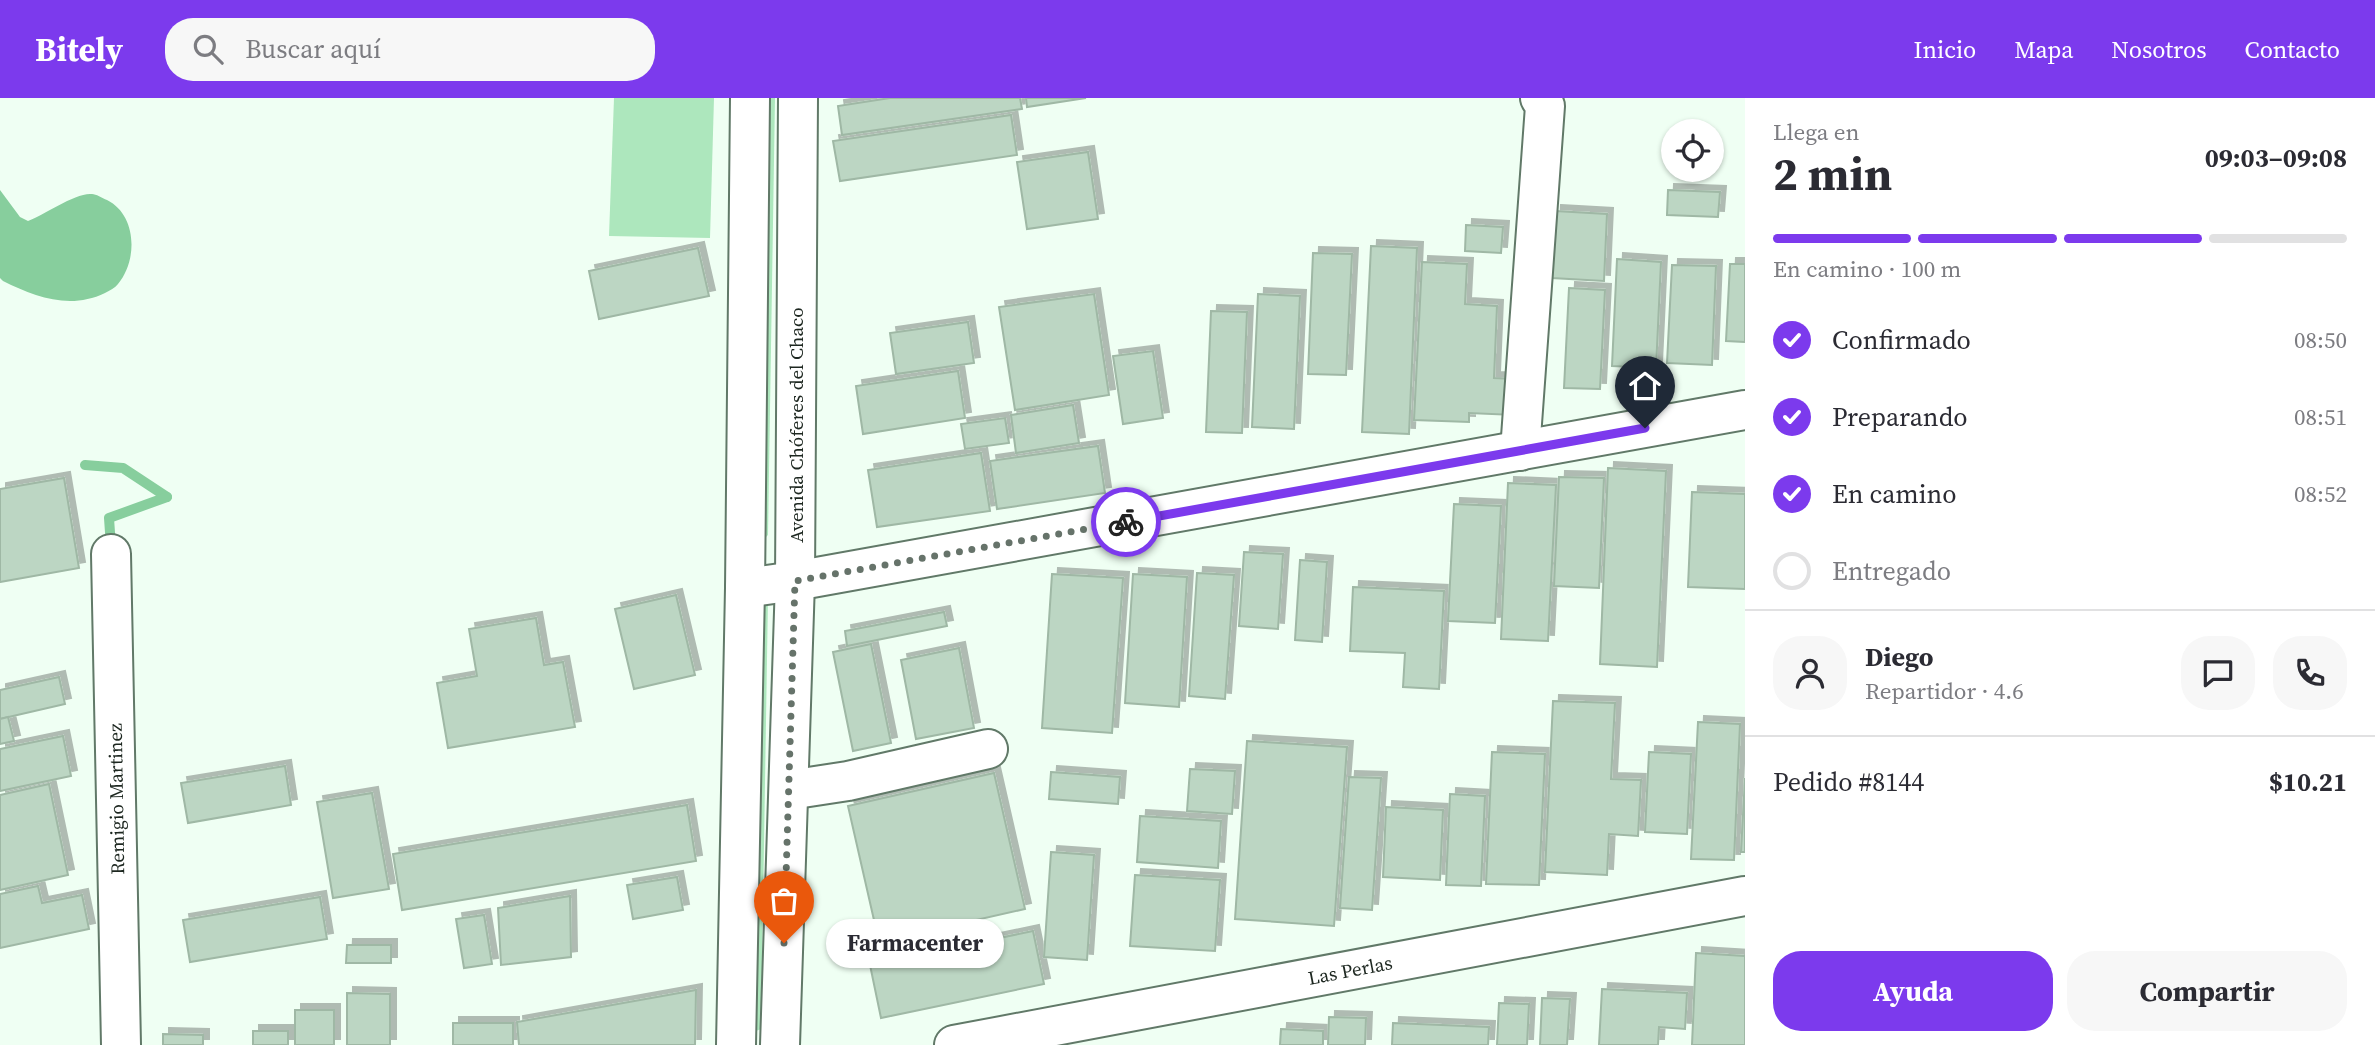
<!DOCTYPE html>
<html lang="es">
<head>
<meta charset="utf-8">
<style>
	body { margin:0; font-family:"Source Serif 4",serif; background:#f7f7f7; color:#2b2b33; height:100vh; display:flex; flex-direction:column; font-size:26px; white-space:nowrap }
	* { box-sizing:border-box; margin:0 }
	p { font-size:23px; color:#7c7c81 }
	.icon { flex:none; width:38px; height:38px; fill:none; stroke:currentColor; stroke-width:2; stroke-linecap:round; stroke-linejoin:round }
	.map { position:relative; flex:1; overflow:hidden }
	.details { display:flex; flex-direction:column; background:#fff; width:630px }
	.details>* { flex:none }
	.tools { position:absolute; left:1661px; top:21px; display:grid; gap:14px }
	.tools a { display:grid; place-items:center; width:63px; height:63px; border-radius:50%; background:#fff; box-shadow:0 2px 5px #0004; font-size:35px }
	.pin { position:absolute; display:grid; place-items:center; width:60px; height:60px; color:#fff; margin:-72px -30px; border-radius:50% 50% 50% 0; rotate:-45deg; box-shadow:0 0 7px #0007 }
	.pin .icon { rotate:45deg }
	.courier { position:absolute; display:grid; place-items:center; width:70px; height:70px; margin:-35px; border:5px solid #7c3aed; border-radius:50%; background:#fff; color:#222; box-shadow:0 2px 9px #0007 }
	.bubble { position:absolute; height:49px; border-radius:24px; background:#fff; box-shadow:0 2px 5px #0004; font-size:23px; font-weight:700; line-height:49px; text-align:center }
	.summary em { font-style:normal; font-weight:700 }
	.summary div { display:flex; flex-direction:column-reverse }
	.summary { display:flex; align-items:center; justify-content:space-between; height:119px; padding:0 28px }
	h1 { font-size:46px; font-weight:700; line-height:52px }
	.bar { display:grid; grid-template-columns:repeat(4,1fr); gap:10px 7px; align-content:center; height:84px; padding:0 28px }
	.bar i { height:9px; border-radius:5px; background:#e1e1e2 }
	.bar .active { background:#7c3aed }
	.bar p { grid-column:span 4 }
	.line { display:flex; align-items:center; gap:18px; padding:0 28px; border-top:2px solid #e1e1e2 }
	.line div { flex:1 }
	.round { display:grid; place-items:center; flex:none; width:74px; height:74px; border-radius:28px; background:#f7f7f7 }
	ol { padding:0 28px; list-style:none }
	li { display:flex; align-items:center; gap:21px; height:77px }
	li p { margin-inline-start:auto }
	li .icon { padding:7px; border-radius:50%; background:#7c3aed; color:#fff; stroke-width:4 }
	li:last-child { color:#7c7c81 }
	li i { width:38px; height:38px; border:4px solid #e1e1e2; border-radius:50% }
	.primary-button { display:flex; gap:14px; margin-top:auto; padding:14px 28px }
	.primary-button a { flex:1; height:80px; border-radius:28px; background:#7c3aed; color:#fff; font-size:28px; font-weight:700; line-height:80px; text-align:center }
	.primary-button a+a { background:#f7f7f7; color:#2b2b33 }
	header { display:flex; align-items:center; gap:42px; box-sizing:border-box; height:98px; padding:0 35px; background:#7c3aed; color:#fff }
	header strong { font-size:33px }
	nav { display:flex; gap:38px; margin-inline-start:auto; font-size:24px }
	.search { width:490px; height:63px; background:#f7f7f7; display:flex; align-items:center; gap:18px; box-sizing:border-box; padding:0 24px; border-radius:28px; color:#7c7c81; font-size:26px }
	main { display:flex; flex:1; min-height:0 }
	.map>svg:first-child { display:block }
</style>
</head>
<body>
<header>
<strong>Bitely</strong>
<div class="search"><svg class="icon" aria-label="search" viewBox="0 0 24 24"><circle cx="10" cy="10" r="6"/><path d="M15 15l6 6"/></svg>Buscar aquí</div>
<nav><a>Inicio</a><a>Mapa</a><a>Nosotros</a><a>Contacto</a></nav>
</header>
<main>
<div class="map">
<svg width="1745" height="947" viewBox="0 0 1745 947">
	<defs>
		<filter id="shadow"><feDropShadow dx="6" dy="-6" stdDeviation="0" flood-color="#0004"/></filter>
	</defs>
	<rect width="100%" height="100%" fill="#effff3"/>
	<!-- green -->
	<g fill="#ade7bd">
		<path d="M 614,0 L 714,0 L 710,140 L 609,138 Z"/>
		<path d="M 768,0 L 775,0 L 768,437 L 765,440 Z"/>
		<path d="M 760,500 L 768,500 L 761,931 L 756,933 Z"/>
	</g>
	<!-- water -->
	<path fill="#87ce9d" d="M 0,92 L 20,119 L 28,123 C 44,117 76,94 92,96 C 96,96 102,100 107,102 C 137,117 138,162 118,186 C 115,190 110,192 105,195 C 70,212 35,199 3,183 L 0,180 Z"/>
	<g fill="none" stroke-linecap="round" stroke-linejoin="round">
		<!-- stream -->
		<g stroke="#87ce9d" stroke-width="10">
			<path d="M 85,367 L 123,370 L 167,399"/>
			<path d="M 111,449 L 109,420 L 167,399"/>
		</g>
	</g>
	<!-- building -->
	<g fill="#bcd6c3" stroke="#9fb8a5" stroke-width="2" filter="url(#shadow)">
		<path d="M 890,0 L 1020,0 L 1022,11 L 842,37 L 838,8 Z"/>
		<path d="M 1026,0 L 1086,0 L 1027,9 Z"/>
		<path d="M 1011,17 L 1017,57 L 840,83 L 833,43 Z"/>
		<path d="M 1088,54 L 1098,121 L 1027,131 L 1017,64 Z"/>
		<path d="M 1668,92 L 1720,94 L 1718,119 L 1667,117 Z"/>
		<path d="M 1555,113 L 1607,116 L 1604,183 L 1552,180 Z"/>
		<path d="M 1466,127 L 1503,129 L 1501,155 L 1465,153 Z"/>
		<path d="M 1371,148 L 1417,150 L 1409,336 L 1362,334 Z"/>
		<path d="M 698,150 L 709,198 L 599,221 L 589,173 Z"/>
		<path d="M 1313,155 L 1352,156 L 1346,277 L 1308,276 Z"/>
		<path d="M 1617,161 L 1661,164 L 1656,270 L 1612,268 Z"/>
		<path d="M 1422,164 L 1467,166 L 1465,206 L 1497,208 L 1494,280 L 1516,281 L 1514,317 L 1469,315 L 1469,324 L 1414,322 Z"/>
		<path d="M 1730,166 L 1745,166 L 1745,244 L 1726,243 Z"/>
		<path d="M 1672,167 L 1716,168 L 1712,267 L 1667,265 Z"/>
		<path d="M 1569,190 L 1605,192 L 1600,291 L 1564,290 Z"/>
		<path d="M 1094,196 L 1109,297 L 1015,312 L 999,209 Z"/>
		<path d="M 1258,196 L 1300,198 L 1294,331 L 1252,329 Z"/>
		<path d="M 1211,213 L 1247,214 L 1242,335 L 1206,334 Z"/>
		<path d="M 968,224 L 974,265 L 896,276 L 890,235 Z"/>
		<path d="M 1153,253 L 1163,320 L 1123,326 L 1113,258 Z"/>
		<path d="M 958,273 L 965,320 L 863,336 L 856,288 Z"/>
		<path d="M 1073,307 L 1079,345 L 1016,355 L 1011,317 Z"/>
		<path d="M 1005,320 L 1009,345 L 965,351 L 961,326 Z"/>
		<path d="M 1098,348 L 1105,395 L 997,411 L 990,363 Z"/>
		<path d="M 981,355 L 990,413 L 877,429 L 868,372 Z"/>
		<path d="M 1608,370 L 1666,373 L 1657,569 L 1600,566 Z"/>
		<path d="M 1559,379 L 1604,380 L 1599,490 L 1554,488 Z"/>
		<path d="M 64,380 L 79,470 L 0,484 L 0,391 Z"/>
		<path d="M 1508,385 L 1556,387 L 1548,543 L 1501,541 Z"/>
		<path d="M 1692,394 L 1745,396 L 1745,491 L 1688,489 Z"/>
		<path d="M 1454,406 L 1501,408 L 1495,525 L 1448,523 Z"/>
		<path d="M 1244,454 L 1283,456 L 1278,531 L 1239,528 Z"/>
		<path d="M 1300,462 L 1327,464 L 1322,544 L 1295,542 Z"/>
		<path d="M 1197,475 L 1234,477 L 1225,601 L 1189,598 Z"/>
		<path d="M 1052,476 L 1123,480 L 1112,635 L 1042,630 Z"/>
		<path d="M 1133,476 L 1187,479 L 1179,609 L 1125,605 Z"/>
		<path d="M 1353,489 L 1444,493 L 1439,591 L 1403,589 L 1405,555 L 1350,553 Z"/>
		<path d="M 676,497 L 695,577 L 634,591 L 615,511 Z"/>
		<path d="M 944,514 L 947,528 L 847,548 L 845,533 Z"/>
		<path d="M 536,520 L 544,567 L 563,564 L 575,629 L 448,650 L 437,585 L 477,578 L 469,531 Z"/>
		<path d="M 871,546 L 891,645 L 853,653 L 833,554 Z"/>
		<path d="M 959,550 L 974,630 L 916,641 L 901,562 Z"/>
		<path d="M 59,579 L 65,606 L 0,621 L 0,592 Z"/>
		<path d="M 1553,603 L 1615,605 L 1611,681 L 1641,682 L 1638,738 L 1609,736 L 1607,777 L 1545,774 Z"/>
		<path d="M 8,619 L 14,643 L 0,646 L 0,621 Z"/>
		<path d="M 1698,624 L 1740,626 L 1734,762 L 1691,761 Z"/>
		<path d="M 63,638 L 71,678 L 0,693 L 0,651 Z"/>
		<path d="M 1247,643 L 1347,649 L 1334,828 L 1235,821 Z"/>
		<path d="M 1492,654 L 1545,656 L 1539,787 L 1486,786 Z"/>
		<path d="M 1649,654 L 1691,656 L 1687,736 L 1645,734 Z"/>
		<path d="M 285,668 L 291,707 L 188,725 L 181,685 Z"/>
		<path d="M 1190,671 L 1235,673 L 1232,716 L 1187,713 Z"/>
		<path d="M 1051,674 L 1120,679 L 1118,706 L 1049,701 Z"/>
		<path d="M 994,675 L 1025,811 L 879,844 L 848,708 Z"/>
		<path d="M 1349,679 L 1381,680 L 1372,812 L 1340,810 Z"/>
		<path d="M 1745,680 L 1745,754 L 1741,754 Z"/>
		<path d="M 49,686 L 68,777 L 0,792 L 0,697 Z"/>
		<path d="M 372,695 L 389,791 L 333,800 L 317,704 Z"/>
		<path d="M 1450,696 L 1485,698 L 1481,788 L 1446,787 Z"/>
		<path d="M 687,707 L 696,763 L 402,812 L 393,756 Z"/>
		<path d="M 1386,709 L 1443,712 L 1440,782 L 1383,779 Z"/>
		<path d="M 1140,718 L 1221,723 L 1218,770 L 1137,764 Z"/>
		<path d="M 1051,754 L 1094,757 L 1087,862 L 1044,859 Z"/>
		<path d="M 1135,777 L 1220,782 L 1215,853 L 1130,848 Z"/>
		<path d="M 677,779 L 683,812 L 633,821 L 627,787 Z"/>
		<path d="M 38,788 L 42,805 L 82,797 L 89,831 L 0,850 L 0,796 Z"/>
		<path d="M 570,798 L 571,859 L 501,867 L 498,810 Z"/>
		<path d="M 320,799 L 327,841 L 190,864 L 183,822 Z"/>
		<path d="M 484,817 L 492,866 L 464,870 L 456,821 Z"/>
		<path d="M 1033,833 L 1044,886 L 881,920 L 870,867 Z"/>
		<path d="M 347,847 L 391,847 L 391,865 L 346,865 Z"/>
		<path d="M 1696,855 L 1745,858 L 1745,947 L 1692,947 Z"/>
		<path d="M 1602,891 L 1687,895 L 1685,931 L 1659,929 L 1658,947 L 1599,947 Z"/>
		<path d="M 696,892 L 695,947 L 519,947 L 517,924 Z"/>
		<path d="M 347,895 L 390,896 L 390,947 L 347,947 Z"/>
		<path d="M 1542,900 L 1570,901 L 1567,947 L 1540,947 Z"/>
		<path d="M 1499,905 L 1529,906 L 1527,947 L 1497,947 Z"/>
		<rect x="295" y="912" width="39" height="35"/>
		<path d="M 1329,919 L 1366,920 L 1365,947 L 1328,947 Z"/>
		<rect x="453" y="925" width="60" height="22"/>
		<path d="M 1393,925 L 1489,929 L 1488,947 L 1392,947 Z"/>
		<path d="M 1281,931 L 1323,933 L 1323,947 L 1280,947 Z"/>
		<rect x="253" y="933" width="35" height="14"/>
		<path d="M 163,936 L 203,937 L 203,947 L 163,947 Z"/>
	</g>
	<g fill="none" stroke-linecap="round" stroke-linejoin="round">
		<defs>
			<g id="minor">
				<path d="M 1520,353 L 1545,8 L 1540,0"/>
				<path d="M 111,456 L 121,947"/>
				<path d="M 745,490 L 795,483 L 1745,312"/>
				<path d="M 789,692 L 848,683 L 988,651"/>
				<path d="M 954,947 L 1745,798"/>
			</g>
			<g id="major">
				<path d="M 736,947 L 745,490 L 750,0"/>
				<path d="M 780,947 L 795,483 L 798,0"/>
			</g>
		</defs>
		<!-- minor casing -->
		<use href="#minor" stroke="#617968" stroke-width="42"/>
		<!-- major casing -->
		<use href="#major" stroke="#617968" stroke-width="42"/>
		<!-- minor -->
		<use href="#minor" stroke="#fff" stroke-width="38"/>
		<!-- major -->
		<use href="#major" stroke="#fff" stroke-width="38"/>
	</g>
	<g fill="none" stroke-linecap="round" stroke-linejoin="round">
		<!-- done -->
		<path stroke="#66736a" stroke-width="7" stroke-dasharray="0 12.6" d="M 784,845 L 795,483 L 1126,424"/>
		<!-- route -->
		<path stroke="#7c3aed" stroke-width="9" d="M 1126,424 L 1645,330"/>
	</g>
	<g text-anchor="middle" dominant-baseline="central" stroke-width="6" stroke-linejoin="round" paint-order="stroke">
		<!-- street labels -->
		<g font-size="19" fill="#1d2720" stroke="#fff">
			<text transform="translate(796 327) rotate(-90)">Avenida Chóferes del Chaco</text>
			<text transform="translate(116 701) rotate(-91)">Remigio Martinez</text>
			<text transform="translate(1350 872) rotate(-11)">Las Perlas</text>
		</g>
	</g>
</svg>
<div class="tools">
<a><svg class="icon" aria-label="locate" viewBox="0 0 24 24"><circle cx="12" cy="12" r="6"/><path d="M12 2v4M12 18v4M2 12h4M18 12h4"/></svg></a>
</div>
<div class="pin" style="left:784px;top:845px;background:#ea580c"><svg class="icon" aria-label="bag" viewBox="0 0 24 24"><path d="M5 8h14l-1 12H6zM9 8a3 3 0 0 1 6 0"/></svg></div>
<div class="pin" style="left:1645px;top:330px;background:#1f2937"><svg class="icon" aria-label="home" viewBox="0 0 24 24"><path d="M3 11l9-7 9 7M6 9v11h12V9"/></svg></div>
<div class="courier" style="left:1126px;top:424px"><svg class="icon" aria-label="bike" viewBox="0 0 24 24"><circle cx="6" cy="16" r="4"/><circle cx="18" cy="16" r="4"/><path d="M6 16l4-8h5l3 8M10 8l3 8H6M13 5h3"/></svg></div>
<div class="bubble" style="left:826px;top:821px;width:178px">Farmacenter</div>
</div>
<section class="details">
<div class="summary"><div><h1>2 min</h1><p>Llega en</p></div><em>09:03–09:08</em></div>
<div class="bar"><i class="active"></i><i class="active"></i><i class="active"></i><i></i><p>En camino · 100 m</p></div>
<ol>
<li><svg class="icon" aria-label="check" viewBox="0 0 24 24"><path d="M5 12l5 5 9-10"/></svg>Confirmado<p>08:50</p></li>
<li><svg class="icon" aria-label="check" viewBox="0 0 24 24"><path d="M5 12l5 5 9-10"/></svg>Preparando<p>08:51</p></li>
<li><svg class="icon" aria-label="check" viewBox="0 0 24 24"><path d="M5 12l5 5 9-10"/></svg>En camino<p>08:52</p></li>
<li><i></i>Entregado</li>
</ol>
<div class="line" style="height:126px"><a class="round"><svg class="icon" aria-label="person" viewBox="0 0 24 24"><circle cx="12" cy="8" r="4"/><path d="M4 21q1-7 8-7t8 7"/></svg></a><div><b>Diego</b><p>Repartidor · 4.6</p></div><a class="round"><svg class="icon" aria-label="chat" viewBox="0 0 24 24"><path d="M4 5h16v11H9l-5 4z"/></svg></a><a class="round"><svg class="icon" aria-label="phone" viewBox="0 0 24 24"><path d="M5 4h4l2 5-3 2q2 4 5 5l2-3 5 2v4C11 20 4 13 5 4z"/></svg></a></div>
<div class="line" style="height:91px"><div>Pedido #8144</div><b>$10.21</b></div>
<div class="primary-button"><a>Ayuda</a><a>Compartir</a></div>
</section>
</main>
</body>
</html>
